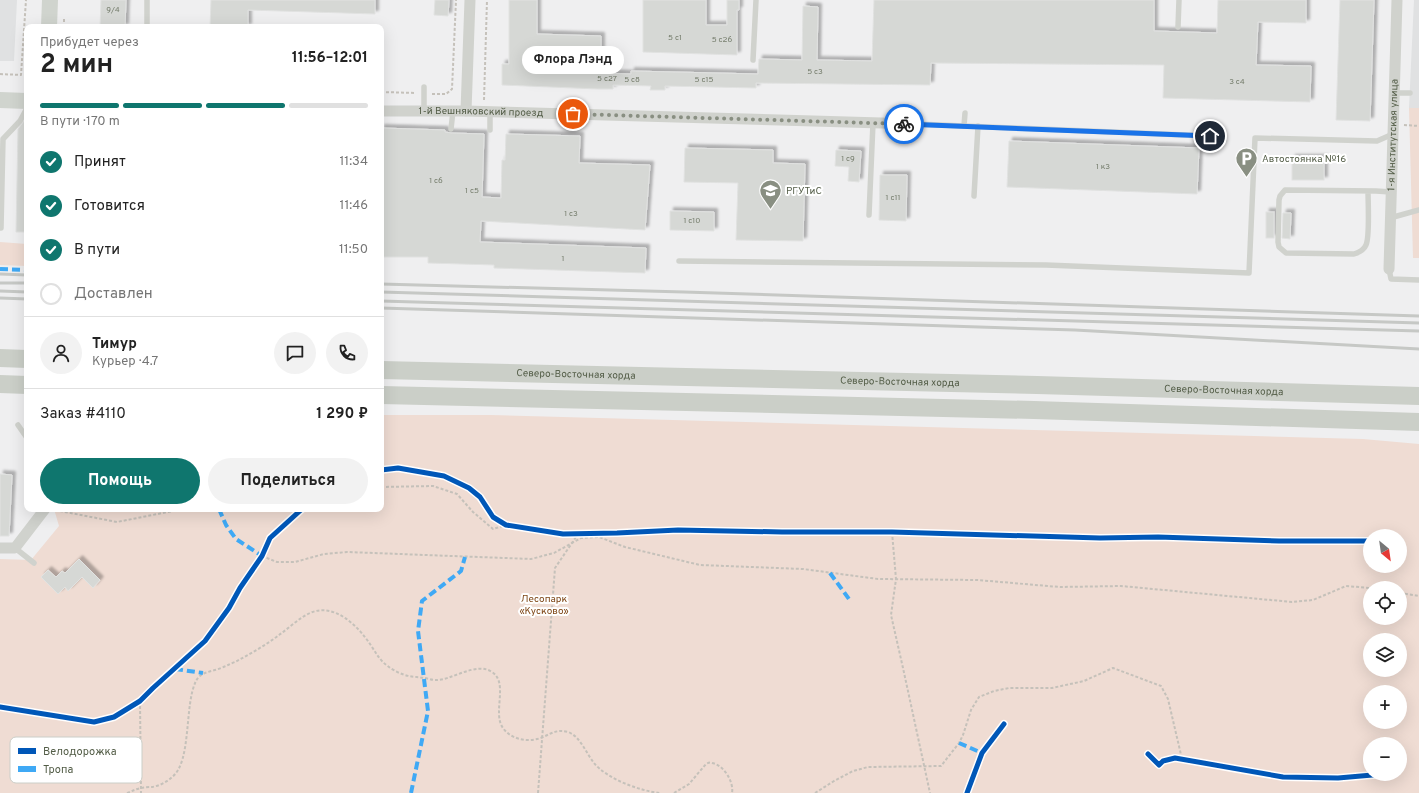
<!DOCTYPE html>
<html lang="ru">
<head>
<meta charset="utf-8">
<style>
	body { margin:0; font-family:Overpass,sans-serif; background:#f2f2f2; color:#222; height:100vh; display:flex; flex-direction:column; font-size:15px; white-space:nowrap }
	* { box-sizing:border-box; margin:0 }
	p { font-size:13px; color:#767676 }
	.icon { flex:none; width:22px; height:22px; fill:none; stroke:currentColor; stroke-width:2; stroke-linecap:round; stroke-linejoin:round }
	.map { position:relative; flex:1; overflow:hidden }
	.side { position:absolute; left:24px; top:24px; width:360px; height:488px; display:flex; flex-direction:column; background:#fff; border-radius:8px; box-shadow:0 4px 16px #0002 }
	.side>* { flex:none }
	.needle { width:26px; rotate:151deg }
	.controls { position:absolute; left:1363px; top:529px; display:grid; gap:8px }
	.controls a { display:grid; place-items:center; width:44px; height:44px; border-radius:50%; background:#fff; box-shadow:0 4px 16px #0002; font-size:20px }
	.pin { position:absolute; display:grid; place-items:center; width:34px; height:34px; color:#fff; margin:-17px; border:2px solid #fff; border-radius:50%; box-shadow:0 1px 4px #0007 }
	.courier { position:absolute; display:grid; place-items:center; width:40px; height:40px; margin:-20px; border:3px solid #1a73e8; border-radius:50%; background:#fff; color:#222; box-shadow:0 1px 5px #0007 }
	.bubble { position:absolute; height:28px; border-radius:14px; background:#fff; box-shadow:0 4px 16px #0002; font-size:13px; font-weight:700; line-height:28px; text-align:center }
	.summary em { font-style:normal; font-weight:700 }
	.summary div { display:flex; flex-direction:column-reverse }
	.summary { display:flex; align-items:center; justify-content:space-between; height:68px; padding:0 16px }
	h1 { font-size:26px; font-weight:700; line-height:30px }
	.bar { display:grid; grid-template-columns:repeat(4,1fr); gap:6px 4px; align-content:center; height:48px; padding:0 16px }
	.bar i { height:5px; border-radius:3px; background:#e0e0e0 }
	.bar .current { background:#0f766e }
	.bar p { grid-column:span 4 }
	.line { display:flex; align-items:center; gap:10px; padding:0 16px; border-top:1px solid #e0e0e0 }
	.line div { flex:1 }
	.round { display:grid; place-items:center; flex:none; width:42px; height:42px; border-radius:21px; background:#f2f2f2 }
	ol { padding:0 16px; list-style:none }
	li { display:flex; align-items:center; gap:12px; height:44px }
	li p { margin-inline-start:auto }
	li .icon { padding:4px; border-radius:50%; background:#0f766e; color:#fff; stroke-width:4 }
	li:last-child { color:#767676 }
	li i { width:22px; height:22px; border:2px solid #e0e0e0; border-radius:50% }
	.action { display:flex; gap:8px; margin-top:auto; padding:8px 16px }
	.action a { flex:1; height:46px; border-radius:24px; background:#0f766e; color:#fff; font-size:16px; font-weight:700; line-height:46px; text-align:center }
	.action a+a { background:#f2f2f2; color:#222 }
	.map>svg:first-child { display:block }
</style>
</head>
<body>
<div class="map">
<svg width="1419" height="793" viewBox="0 0 1419 793">
	<defs>
		<filter id="shadow"><feDropShadow dx="3.5" dy="-3.5" stdDeviation="1" flood-color="#0004"/></filter>
	</defs>
	<rect width="100%" height="100%" fill="#efeff0"/>
	<!-- education -->
	<g fill="#e0e1e2">
		<path d="M 0,0 L 17,0 L 14,61 L 0,61 Z"/>
		<path d="M 1414,0 L 1419,0 L 1419,108 L 1409,108 Z"/>
	</g>
	<!-- green -->
	<g fill="#efdcd3" fill-rule="evenodd">
		<path d="M 1409,108 L 1419,108 L 1419,258 L 1413,258 Z"/>
		<path d="M 0,242 L 27,244 L 27,266 L 0,265 Z"/>
		<path d="M 381,415 L 491,415 L 1363,439 L 1419,444 L 1419,793 L 0,793 L 0,559 L 31,560 L 59,526 L 54,509 L 381,509 ZM 1370,536 L 1400,536 L 1400,566 L 1370,566 ZM 1370,588 L 1400,588 L 1400,618 L 1370,618 ZM 1370,640 L 1400,640 L 1400,670 L 1370,670 ZM 1370,692 L 1400,692 L 1400,722 L 1370,722 ZM 1370,744 L 1400,744 L 1400,774 L 1370,774 Z"/>
	</g>
	<!-- building -->
	<g fill="#d6d8d5" stroke="#e1e2e1" filter="url(#shadow)">
		<path d="M 101,0 L 126,0 L 125,27 L 100,27 Z"/>
		<path d="M 211,0 L 375,0 L 375,14 L 248,10 L 248,27 L 210,27 Z"/>
		<path d="M 435,0 L 449,0 L 448,16 L 434,15 Z"/>
		<path d="M 509,0 L 537,0 L 537,34 L 601,36 L 601,73 L 631,74 L 631,71 L 758,74 L 759,59 L 802,60 L 803,6 L 818,7 L 817,60 L 872,61 L 874,0 L 1154,0 L 1154,31 L 1217,33 L 1218,0 L 1306,0 L 1306,23 L 1258,22 L 1256,65 L 1311,66 L 1310,102 L 1163,98 L 1164,65 L 931,63 L 930,85 L 756,83 L 756,88 L 665,86 L 665,90 L 650,90 L 651,86 L 613,85 L 613,89 L 598,89 L 502,85 L 502,64 L 509,64 Z"/>
		<path d="M 643,0 L 706,0 L 706,25 L 727,25 L 727,0 L 739,0 L 739,10 L 737,10 L 737,55 L 643,52 Z"/>
		<path d="M 1340,0 L 1374,0 L 1370,121 L 1336,120 Z"/>
		<path d="M 27,117 L 27,232 L 16,232 L 18,129 Z"/>
		<path d="M 381,128 L 445,130 L 445,132 L 451,133 L 484,134 L 482,197 L 501,198 L 502,160 L 505,160 L 506,134 L 580,136 L 579,163 L 650,165 L 645,230 L 481,221 L 480,242 L 646,248 L 645,273 L 494,268 L 494,265 L 428,263 L 428,257 L 381,257 Z"/>
		<path d="M 1009,141 L 1199,148 L 1197,194 L 1007,187 Z"/>
		<path d="M 685,148 L 773,150 L 773,163 L 805,164 L 803,241 L 736,240 L 738,183 L 684,182 Z"/>
		<path d="M 836,150 L 861,151 L 859,182 L 848,181 L 849,167 L 835,166 Z"/>
		<rect x="1292" y="158" width="32" height="22"/>
		<path d="M 880,175 L 907,175 L 906,221 L 879,220 Z"/>
		<path d="M 670,211 L 714,212 L 714,231 L 670,230 Z"/>
		<rect x="1266" y="212" width="8" height="26"/>
		<path d="M 1283,213 L 1291,213 L 1290,239 L 1282,238 Z"/>
		<path d="M 0,474 L 12,475 L 9,536 L 0,536 Z"/>
		<path d="M 79,559 L 100,580 L 93,588 L 82,577 L 68,591 L 65,587 L 58,594 L 41,577 L 48,570 L 56,577 L 62,571 L 65,573 Z"/>
	</g>
	<g fill="none" stroke-linecap="round" stroke-linejoin="round">
		<!-- path -->
		<g stroke="#c5c1ba" stroke-width="2" stroke-dasharray="3 2" stroke-linecap="butt">
			<path d="M 64,19 L 64,27"/>
			<path d="M 0,74 L 21,75 L 26,0"/>
			<path d="M 381,92 L 416,93"/>
			<path d="M 432,94 L 446,94 L 452,89 L 456,0"/>
			<path d="M 484,100 L 487,0"/>
			<path d="M 1404,125 L 1419,126"/>
			<path d="M 381,487 L 433,486 L 457,494 L 473,512 L 493,529 L 506,525"/>
			<path d="M 55,510 L 117,522 L 183,509"/>
			<path d="M 892,532 L 896,579 L 891,615 L 903,668 L 930,793"/>
			<path d="M 262,556 L 277,562 L 295,562 L 324,554 L 347,552 L 531,559 L 554,553 L 581,538 L 599,537 L 625,547 L 700,565 L 803,569 L 878,579 L 977,580 L 1060,587 L 1121,586 L 1292,602 L 1313,600 L 1346,586 L 1370,588"/>
			<path d="M 1400,593 L 1419,596"/>
			<path d="M 140,701 L 141,793"/>
			<path d="M 127,793 C 132,791 136,789 141,788 C 145,787 149,787 152,787 C 159,786 167,782 172,777 C 192,762 184,705 196,681 C 201,671 212,672 221,668 C 226,666 230,664 235,662 C 250,654 266,645 279,635 C 289,628 299,618 310,613 C 334,602 358,626 370,644 C 376,653 380,661 389,667 C 394,671 403,675 409,676 C 414,677 419,677 424,678 C 427,678 431,680 435,680 C 451,681 476,661 492,672 C 509,683 492,713 503,728 C 511,740 530,743 543,737 C 552,733 558,729 568,732 C 580,736 586,753 594,763 C 607,779 640,791 660,793"/>
			<path d="M 538,793 L 555,568 L 578,534"/>
			<path d="M 674,793 L 689,784 L 706,764 C 708,763 710,762 712,763 C 724,765 734,782 732,793"/>
			<path d="M 815,793 L 834,781 L 853,771 L 868,767 L 941,766 L 959,743 L 963,735 L 971,710 L 979,697 L 994,691 L 1009,688 L 1052,688 L 1084,681 L 1113,668 L 1161,686 L 1168,699 L 1182,759"/>
		</g>
		<!-- lane -->
		<g stroke="#d0d2cd" stroke-width="5.5">
			<path d="M 147,27 L 147,0"/>
			<path d="M 1178,27 L 1179,0"/>
			<path d="M 753,60 L 756,0"/>
			<path d="M 1394,93 L 1410,93"/>
			<path d="M 424,111 L 424,87"/>
			<path d="M 916,124 L 1210,136"/>
			<path d="M 964,126 L 965,113"/>
			<path d="M 451,129 L 453,111"/>
			<path d="M 490,130 L 490,111"/>
			<path d="M 1368,191 C 1368,202 1370,236 1366,245 C 1364,250 1360,252 1354,254 L 1286,253 L 1279,247 L 1278,242 L 1279,200 L 1280,196 L 1285,190 L 1376,191 L 1391,192"/>
			<path d="M 974,196 L 978,126"/>
			<path d="M 869,215 L 873,123"/>
			<path d="M 1390,218 L 1419,210"/>
			<path d="M 1,228 L 3,139 L 20,121 L 27,108"/>
			<path d="M 679,261 L 1046,265 L 1249,273 L 1255,138 L 1377,141 L 1393,134"/>
			<path d="M 1389,269 L 1391,279 L 1419,280"/>
			<path d="M 18,425 L 27,438"/>
			<path d="M 15,548 L 34,563"/>
		</g>
		<!-- street -->
		<g stroke="#d0d2cd" stroke-width="11">
			<path id="s1" d="M 381,111 L 466,111 L 916,124"/>
			<path d="M 466,111 L 470,0"/>
			<path id="s2" d="M 1389,269 L 1397,0"/>
			<path d="M 0,548 L 15,548 L 45,509"/>
		</g>
		<!-- secondary -->
		<g stroke="#d0d4ce" stroke-width="16">
			<path d="M 49,27 L 50,0"/>
			<path d="M 0,100 L 27,101"/>
		</g>
		<!-- primary -->
		<g stroke="#cbcfc8" stroke-width="18">
			<path d="M 0,358 L 27,359"/>
			<path id="s3" d="M 381,370 L 1037,385 L 1419,396"/>
			<path d="M 0,384 L 27,385"/>
			<path d="M 381,395 L 1034,410 L 1419,422"/>
		</g>
		<!-- rail -->
		<g stroke="#c6c8c5" stroke-width="3">
			<path d="M 0,274 L 27,275"/>
			<path d="M 0,283 L 27,283"/>
			<path d="M 381,284 L 684,292 L 1419,316"/>
			<path d="M 0,291 L 27,292"/>
			<path d="M 381,292 L 1419,323"/>
			<path d="M 0,298 L 27,299"/>
			<path d="M 381,301 L 1419,331"/>
			<path d="M 381,308 L 1075,330 L 1419,349"/>
		</g>
		<!-- quiet -->
		<g stroke="#3fa9f5" stroke-width="4" stroke-dasharray="8 4" stroke-linecap="butt">
			<path d="M 0,269 L 27,270"/>
			<path d="M 219,509 L 226,525 L 236,539 L 262,556"/>
			<path d="M 830,573 L 849,599"/>
			<path d="M 175,669 L 203,673"/>
			<path d="M 959,743 L 982,753"/>
			<path d="M 411,793 L 428,711 L 418,631 L 422,601 L 461,571 L 465,557"/>
		</g>
		<defs>
			<g id="cycleway">
				<path d="M 381,470 L 398,468 L 444,476 L 469,488 L 480,497 L 493,517 L 506,525 L 563,534 L 617,533 L 678,530 L 782,532 L 892,532 L 1100,538 L 1158,537 L 1279,541 L 1370,541"/>
				<path d="M 0,707 L 94,722 L 114,717 L 140,701 L 153,688 L 205,641 L 229,608 L 240,588 L 262,556 L 270,538 L 302,509"/>
				<path d="M 1148,754 L 1159,765 L 1163,761 L 1175,758 L 1283,777 L 1338,778 L 1384,774"/>
				<path d="M 967,793 L 982,753 L 1004,724"/>
			</g>
		</defs>
		<!-- cycleway casing -->
		<use href="#cycleway" stroke="#fff" stroke-width="8"/>
		<!-- cycleway -->
		<use href="#cycleway" stroke="#0057b8" stroke-width="5"/>
	</g>
	<g fill="none" stroke-linecap="round" stroke-linejoin="round">
		<!-- done -->
		<path stroke="#898f82" stroke-width="4" stroke-dasharray="0 7.2" d="M 573,114 L 904,124"/>
		<!-- route -->
		<path stroke="#1a73e8" stroke-width="5" d="M 904,124 L 1210,136"/>
	</g>
	<!-- icons -->
	<defs>
		<symbol id="parking-pin" viewBox="-11 -11 22 30"><path d="M0 17L-7.5 6A9.5 9.5 0 1 1 7.5 6Z" fill="#898f82" stroke="#fff"/><path d="M-3.5-5.5H1a3.5 3.5 0 0 1 0 7H-1V5.5H-3.5ZM-1-3.4V-.6H.8a1.4 1.4 0 0 0 0-2.8Z" fill="#fff"/></symbol>
		<symbol id="university-pin" viewBox="-11 -11 22 30"><path d="M0 17L-7.5 6A9.5 9.5 0 1 1 7.5 6Z" fill="#898f82" stroke="#fff"/><path d="M0-5L7-2L0 1L-7-2ZM-4 1L0 2.5L4 1V4Q0 6-4 4Z" fill="#fff"/></symbol>
	</defs>
	<g fill-rule="evenodd">
		<use href="#parking-pin" x="1234" y="146" width="25" height="34"/>
		<use href="#university-pin" x="758" y="178" width="25" height="34"/>
	</g>
	<g text-anchor="middle" dominant-baseline="central" stroke-width="4" stroke-linejoin="round" paint-order="stroke">
		<!-- number labels -->
		<g font-size="8" fill="#757d6c">
			<text x="113" y="10">9/4</text>
			<text x="675" y="38">5 с1</text>
			<text x="722" y="40">5 с26</text>
			<text x="815" y="72">5 с3</text>
			<text x="607" y="79">5 с27</text>
			<text x="632" y="80">5 с8</text>
			<text x="704" y="80">5 с15</text>
			<text x="1237" y="82">3 с4</text>
			<text x="848" y="159">1 с9</text>
			<text x="1103" y="167">1 к3</text>
			<text x="436" y="181">1 с6</text>
			<text x="472" y="191">1 с5</text>
			<text x="893" y="198">1 с11</text>
			<text x="571" y="214">1 с3</text>
			<text x="692" y="221">1 с10</text>
			<text x="563" y="259">1</text>
		</g>
		<!-- street labels -->
		<g font-size="10" fill="#525c46" stroke="#fff">
			<text stroke="none"><textPath href="#s1" startOffset="100">1-й Вешняковский проезд</textPath></text>
			<text stroke="none"><textPath href="#s2" startOffset="134">1-я Институтская улица</textPath></text>
			<text stroke="none"><textPath href="#s3" startOffset="195">Северо-Восточная хорда</textPath></text>
			<text stroke="none"><textPath href="#s3" startOffset="519">Северо-Восточная хорда</textPath></text>
			<text stroke="none"><textPath href="#s3" startOffset="843">Северо-Восточная хорда</textPath></text>
		</g>
		<!-- poi labels -->
		<g font-size="10" fill="#525c46" stroke="#fff" text-anchor="start">
			<text x="1262" y="159">Автостоянка №16</text>
			<text x="786" y="191">РГУТиС</text>
		</g>
		<!-- park labels -->
		<g font-size="10" fill="#7e4615" stroke="#fff">
			<text x="544" y="599">Лесопарк<tspan x="544" dy="12">«Кусково»</tspan></text>
		</g>
	</g>
	<!-- legend -->
	<rect x="10" y="737" width="132" height="46" rx="6" fill="#fff" stroke="#cbcec8" stroke-width="1"/>
	<rect x="18" y="748" width="18" height="6" fill="#0057b8"/>
	<rect x="18" y="766" width="18" height="6" fill="#3fa9f5"/>
	<g font-size="11" fill="#525c46">
		<text x="43" y="755">Велодорожка</text>
		<text x="43" y="773">Тропа</text>
	</g>
</svg>
<div class="controls">
<a><svg class="needle" viewBox="-14 -14 28 28"><path d="M0-13l5 13h-10z" fill="#e53935"/><path d="M0 13l5-13h-10z" fill="#767676"/></svg></a>
<a><svg class="icon" aria-label="locate" viewBox="0 0 24 24"><circle cx="12" cy="12" r="6"/><path d="M12 2v4M12 18v4M2 12h4M18 12h4"/></svg></a>
<a><svg class="icon" aria-label="layers" viewBox="0 0 24 24"><path d="M12 4l9 5-9 5-9-5zM3 14l9 5 9-5"/></svg></a>
<a>+</a>
<a>−</a>
</div>
<div class="pin" style="left:573px;top:114px;background:#ea580c"><svg class="icon" aria-label="bag" viewBox="0 0 24 24"><path d="M5 8h14l-1 12H6zM9 8a3 3 0 0 1 6 0"/></svg></div>
<div class="pin" style="left:1210px;top:136px;background:#1f2937"><svg class="icon" aria-label="home" viewBox="0 0 24 24"><path d="M3 11l9-7 9 7M6 9v11h12V9"/></svg></div>
<div class="courier" style="left:904px;top:124px"><svg class="icon" aria-label="bike" viewBox="0 0 24 24"><circle cx="6" cy="16" r="4"/><circle cx="18" cy="16" r="4"/><path d="M6 16l4-8h5l3 8M10 8l3 8H6M13 5h3"/></svg></div>
<div class="bubble" style="left:522px;top:46px;width:102px">Флора Лэнд</div>
<section class="side">
<div class="summary"><div><h1>2 мин</h1><p>Прибудет через</p></div><em>11:56–12:01</em></div>
<div class="bar"><i class="current"></i><i class="current"></i><i class="current"></i><i></i><p>В пути · 170 m</p></div>
<ol>
<li><svg class="icon" aria-label="check" viewBox="0 0 24 24"><path d="M5 12l5 5 9-10"/></svg>Принят<p>11:34</p></li>
<li><svg class="icon" aria-label="check" viewBox="0 0 24 24"><path d="M5 12l5 5 9-10"/></svg>Готовится<p>11:46</p></li>
<li><svg class="icon" aria-label="check" viewBox="0 0 24 24"><path d="M5 12l5 5 9-10"/></svg>В пути<p>11:50</p></li>
<li><i></i>Доставлен</li>
</ol>
<div class="line" style="height:72px"><a class="round"><svg class="icon" aria-label="person" viewBox="0 0 24 24"><circle cx="12" cy="8" r="4"/><path d="M4 21q1-7 8-7t8 7"/></svg></a><div><b>Тимур</b><p>Курьер · 4.7</p></div><a class="round"><svg class="icon" aria-label="chat" viewBox="0 0 24 24"><path d="M4 5h16v11H9l-5 4z"/></svg></a><a class="round"><svg class="icon" aria-label="phone" viewBox="0 0 24 24"><path d="M5 4h4l2 5-3 2q2 4 5 5l2-3 5 2v4C11 20 4 13 5 4z"/></svg></a></div>
<div class="line" style="height:52px"><div>Заказ #4110</div><b>1 290 ₽</b></div>
<div class="action"><a>Помощь</a><a>Поделиться</a></div>
</section>
</div>
</body>
</html>
